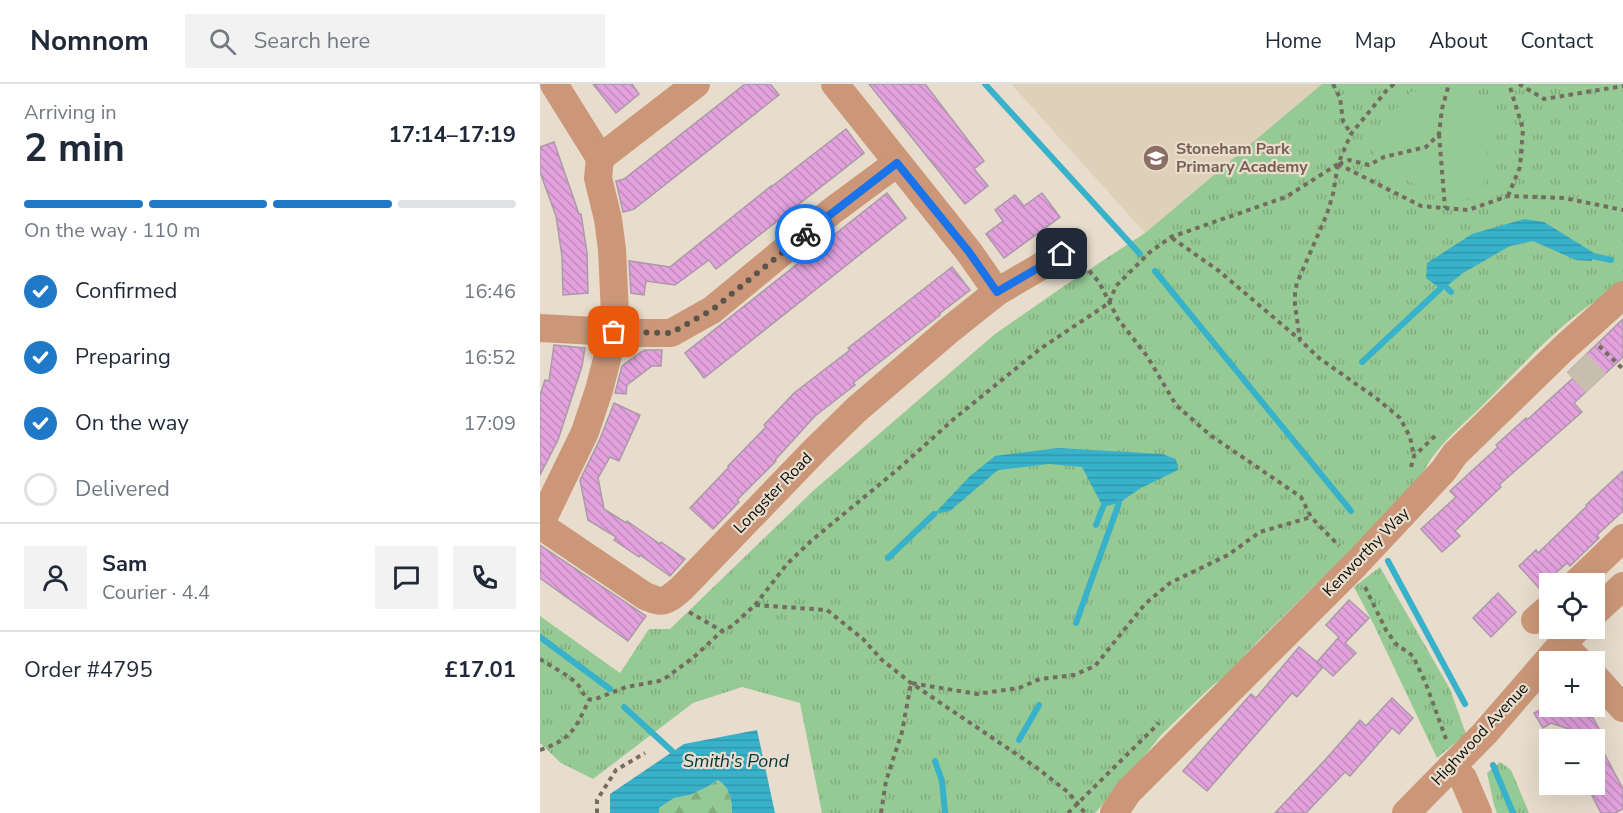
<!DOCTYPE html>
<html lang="en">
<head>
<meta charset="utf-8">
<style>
	body { margin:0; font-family:"Nunito Sans",sans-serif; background:#f2f2f3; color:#1f2937; height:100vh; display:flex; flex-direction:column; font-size:22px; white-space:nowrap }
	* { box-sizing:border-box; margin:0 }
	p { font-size:20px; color:#747a83 }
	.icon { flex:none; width:33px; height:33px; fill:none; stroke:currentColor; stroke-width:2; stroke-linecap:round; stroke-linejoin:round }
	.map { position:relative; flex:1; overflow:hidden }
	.drawer { display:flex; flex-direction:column; background:#fff; width:540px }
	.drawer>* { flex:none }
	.fabs { position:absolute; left:999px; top:489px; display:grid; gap:12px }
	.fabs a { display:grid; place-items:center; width:66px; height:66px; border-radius:0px; background:#fff; box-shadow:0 6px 24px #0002; font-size:30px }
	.pin { position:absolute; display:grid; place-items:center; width:51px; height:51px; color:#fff; margin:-26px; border-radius:12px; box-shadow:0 3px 9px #0006 }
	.courier { position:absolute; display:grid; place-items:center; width:60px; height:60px; margin:-30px; border:4px solid #1a73e8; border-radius:50%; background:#fff; color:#222; box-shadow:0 2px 8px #0007 }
	.summary em { font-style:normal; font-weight:700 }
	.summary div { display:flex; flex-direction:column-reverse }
	.summary { display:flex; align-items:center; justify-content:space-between; height:102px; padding:0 24px }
	h1 { font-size:39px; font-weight:700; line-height:45px }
	.bar { display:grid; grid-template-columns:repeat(4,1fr); gap:9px 6px; align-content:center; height:72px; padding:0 24px }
	.bar i { height:8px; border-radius:4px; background:#e0e1e3 }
	.bar .active { background:#2079c7 }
	.bar p { grid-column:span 4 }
	.line { display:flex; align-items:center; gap:15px; padding:0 24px; border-top:2px solid #e0e1e3 }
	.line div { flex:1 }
	.round { display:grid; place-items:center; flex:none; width:63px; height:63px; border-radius:0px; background:#f2f2f3 }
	ol { padding:0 24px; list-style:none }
	li { display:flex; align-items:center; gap:18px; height:66px }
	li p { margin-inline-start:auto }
	li .icon { padding:6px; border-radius:50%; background:#2079c7; color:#fff; stroke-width:4 }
	li:last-child { color:#747a83 }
	li i { width:33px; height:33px; border:3px solid #e0e1e3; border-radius:50% }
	header { display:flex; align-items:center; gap:36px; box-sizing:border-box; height:84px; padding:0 30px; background:#fff; border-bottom:2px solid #e0e1e3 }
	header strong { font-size:28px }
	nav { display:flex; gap:33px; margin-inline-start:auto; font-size:21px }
	.search { width:420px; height:54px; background:#f2f2f3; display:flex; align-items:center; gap:15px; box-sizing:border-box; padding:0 21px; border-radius:0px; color:#747a83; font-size:22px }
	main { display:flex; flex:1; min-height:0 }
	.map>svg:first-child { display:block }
</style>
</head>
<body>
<header>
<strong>Nomnom</strong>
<div class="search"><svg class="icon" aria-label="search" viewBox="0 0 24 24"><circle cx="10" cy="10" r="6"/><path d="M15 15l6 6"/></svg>Search here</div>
<nav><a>Home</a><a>Map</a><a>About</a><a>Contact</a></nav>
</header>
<main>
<section class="drawer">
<div class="summary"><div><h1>2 min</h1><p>Arriving in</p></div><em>17:14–17:19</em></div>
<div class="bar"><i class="active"></i><i class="active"></i><i class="active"></i><i></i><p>On the way · 110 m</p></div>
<ol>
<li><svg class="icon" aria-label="check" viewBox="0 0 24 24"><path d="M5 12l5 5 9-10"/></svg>Confirmed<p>16:46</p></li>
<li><svg class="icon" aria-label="check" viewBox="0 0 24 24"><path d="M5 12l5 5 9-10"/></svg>Preparing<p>16:52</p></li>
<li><svg class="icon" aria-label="check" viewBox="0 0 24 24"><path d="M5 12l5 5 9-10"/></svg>On the way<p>17:09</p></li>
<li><i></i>Delivered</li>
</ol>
<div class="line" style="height:108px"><a class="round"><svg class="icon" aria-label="person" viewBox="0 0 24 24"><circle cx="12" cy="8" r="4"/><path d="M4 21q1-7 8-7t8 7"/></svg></a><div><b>Sam</b><p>Courier · 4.4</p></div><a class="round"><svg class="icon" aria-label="chat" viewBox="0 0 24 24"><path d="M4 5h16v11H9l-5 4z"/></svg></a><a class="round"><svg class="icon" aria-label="phone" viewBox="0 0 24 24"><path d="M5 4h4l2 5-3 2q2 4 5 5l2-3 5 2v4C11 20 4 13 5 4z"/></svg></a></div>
<div class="line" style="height:78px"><div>Order #4795</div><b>£17.01</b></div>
</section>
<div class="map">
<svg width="1083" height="729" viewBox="0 0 1083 729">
	<defs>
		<pattern id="grass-tufts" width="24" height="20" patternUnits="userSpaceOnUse" patternTransform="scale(1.5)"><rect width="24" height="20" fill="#96ca94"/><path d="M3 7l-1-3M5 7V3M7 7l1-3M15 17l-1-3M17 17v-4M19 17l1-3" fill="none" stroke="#80ac7e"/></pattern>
		<pattern id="forest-firs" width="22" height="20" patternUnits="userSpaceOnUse" patternTransform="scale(1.5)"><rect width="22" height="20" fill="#96ca94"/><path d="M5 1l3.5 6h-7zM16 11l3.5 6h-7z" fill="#80ac7e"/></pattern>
		<pattern id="water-rules" width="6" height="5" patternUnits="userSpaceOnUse" patternTransform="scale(1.5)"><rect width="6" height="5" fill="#38b1ca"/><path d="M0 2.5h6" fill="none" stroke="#3097ac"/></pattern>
		<pattern id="building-back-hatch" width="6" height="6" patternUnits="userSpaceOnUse" patternTransform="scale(1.5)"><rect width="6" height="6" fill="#e3a2de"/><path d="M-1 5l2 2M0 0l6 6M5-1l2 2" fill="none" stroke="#c28abd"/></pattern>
	</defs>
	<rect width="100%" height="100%" fill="#e8ddcc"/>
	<!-- built -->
	<path fill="#dfd1b9" d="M 471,0 L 782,0 L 605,149 Z"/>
	<!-- grass -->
	<g fill="url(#grass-tufts)">
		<path d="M 782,0 L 1083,0 L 1083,200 C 1030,228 987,276 945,319 C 921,343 890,366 879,399 L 719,556 L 687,591 L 672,602 L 621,651 L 599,679 L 555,729 L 282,729 L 260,619 L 202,603 L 153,619 L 53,695 L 21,679 L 0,659 L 0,532 L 80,589 L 109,545 L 130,545 L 274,406 L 455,250 L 524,202 L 605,149 Z"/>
		<path d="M 840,483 L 910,605 L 926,650 L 897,674 L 833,539 L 814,503 Z"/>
		<path d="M 960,678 L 971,686 L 989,729 L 957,729 L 954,721 L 947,689 Z"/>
	</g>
	<!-- forest -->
	<path fill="url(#forest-firs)" d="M 178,696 C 190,704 192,715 192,729 L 119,729 L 119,724 L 134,714 L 150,711 L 167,703 Z"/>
	<!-- park -->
	<path fill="#96ca94" d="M 914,2 L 941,17 L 951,39 L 942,112 L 915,117 L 868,97 L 836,79 L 832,52 L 871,8 Z"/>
	<!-- water -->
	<g fill="url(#water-rules)">
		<path d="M 984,135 L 1004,138 L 1054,169 L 1052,177 L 1036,176 L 993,157 L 970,162 L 923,189 L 902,206 L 886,194 L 887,179 L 932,150 Z"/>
		<path d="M 518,364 L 622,370 L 636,375 L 638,386 L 601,404 L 579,419 L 563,423 L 542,383 L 509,380 L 458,386 L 410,427 L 394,430 L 430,392 L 455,372 Z"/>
		<path d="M 217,646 L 235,729 L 192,729 C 192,715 190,704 178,696 L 167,703 L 150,711 L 134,714 L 119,724 L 119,729 L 70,729 L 70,710 L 144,660 Z"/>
	</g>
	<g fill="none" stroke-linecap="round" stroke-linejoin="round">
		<!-- stream -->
		<g stroke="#38b1ca" stroke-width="6">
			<path d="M 445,0 L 600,170"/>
			<path d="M 1053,172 L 1071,176"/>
			<path d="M 615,187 L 811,427"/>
			<path d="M 906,203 L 911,208"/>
			<path d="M 822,278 L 900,205"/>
			<path d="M 556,441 L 563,423"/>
			<path d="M 348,474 L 394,430"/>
			<path d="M 848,477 L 925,620"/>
			<path d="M 536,539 L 579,419"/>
			<path d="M 0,553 L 70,605"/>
			<path d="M 84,623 L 132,667"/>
			<path d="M 479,656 L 499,621"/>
			<path d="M 395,677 L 402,697 L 405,729"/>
			<path d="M 953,681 L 973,729"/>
		</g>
	</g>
	<!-- building -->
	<g fill="url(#building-back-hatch)" stroke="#a99aa8" stroke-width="1.5">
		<path d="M 53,0 L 92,0 L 99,10 L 76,29 Z"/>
		<path d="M 205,0 L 230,0 L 239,11 L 94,125 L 83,128 L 76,97 L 84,95 Z"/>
		<path d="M 329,0 L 385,0 L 444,77 L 434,85 L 448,102 L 425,120 Z"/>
		<path d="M 306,45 L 324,69 L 176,185 L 169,176 L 135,201 L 106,197 L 104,211 L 91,209 L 89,177 L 130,183 L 231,102 L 231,103 Z"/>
		<path d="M 14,58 L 39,130 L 41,130 L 47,169 L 48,209 L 23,211 L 22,172 L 16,132 L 0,88 L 0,63 Z"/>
		<path d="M 347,109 L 366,134 L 164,294 L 145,269 Z"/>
		<path d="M 502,109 L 520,133 L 464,174 L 446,150 L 463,137 L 455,126 L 475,111 L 484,122 Z"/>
		<path d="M 412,183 L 430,206 L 399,230 L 400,231 L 313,299 L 315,301 L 275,332 L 235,376 L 236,377 L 197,416 L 199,418 L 173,445 L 150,424 L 189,383 L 188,382 L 226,343 L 224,341 L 254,309 L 310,266 L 308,264 Z"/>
		<path d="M 1083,235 L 1083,273 L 1034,319 L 1042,328 L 959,401 L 961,403 L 915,447 L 920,452 L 902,468 L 881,445 L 916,413 L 910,407 L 958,363 L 956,361 L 986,334 L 987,336 L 1033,294 L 1028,288 Z"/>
		<path d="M 14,261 L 45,264 L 42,282 L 18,356 L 0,391 L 0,311 L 5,296 L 9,297 Z"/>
		<path d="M 104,266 L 122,266 L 121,282 L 112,282 L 87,301 L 86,310 L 75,309 L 82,282 Z"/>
		<path d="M 74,319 L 100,331 L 79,377 L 70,373 L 58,394 L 64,425 L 86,439 L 87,437 L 120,460 L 121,458 L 145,475 L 130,492 L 100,471 L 99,473 L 74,456 L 76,453 L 48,436 L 40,396 L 60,355 Z"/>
		<path d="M 1083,387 L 1083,427 L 1057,451 L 1059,454 L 1030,482 L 1027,479 L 999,504 L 979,482 L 996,466 L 998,469 L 1047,422 L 1046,421 Z"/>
		<path d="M 0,461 L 106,532 L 88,557 L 0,494 Z"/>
		<path d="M 958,509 L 976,528 L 951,553 L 933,534 Z"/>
		<path d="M 809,516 L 829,534 L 805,559 L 816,569 L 793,592 L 783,583 L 757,613 L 752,609 L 667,707 L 643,687 L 711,610 L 716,614 L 759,563 L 782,582 L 777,578 L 799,553 L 786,541 Z"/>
		<path d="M 852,614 L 873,634 L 859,650 L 852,644 L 810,692 L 805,688 L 766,729 L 735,729 L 786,675 L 820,636 L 826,642 Z"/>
		<path d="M 1009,621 L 1010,622 L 1015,622 L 1053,634 L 1061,648 L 1055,652 L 1083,705 L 1083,725 L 1075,729 L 1061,729 L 1046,700 L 1054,700 L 1054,652 L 1049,656 L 1045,656 L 1041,649 L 1011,639 L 1003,644 L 994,629 Z"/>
	</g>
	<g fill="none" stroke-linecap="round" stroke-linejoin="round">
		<!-- minor-tunnel -->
		<path stroke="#c7beae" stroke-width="28" stroke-dasharray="28 14" stroke-linecap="butt" d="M 1037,279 L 1056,299"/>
		<!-- path -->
		<g stroke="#736c61" stroke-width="4" stroke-dasharray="4.5 4.5" stroke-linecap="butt">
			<path d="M 793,0 L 800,14 L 803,37 L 811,50"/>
			<path d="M 979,0 L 1004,15 L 1083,2"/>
			<path d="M 899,50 L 905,124"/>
			<path d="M 798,80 L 881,122 L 928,126 L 968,112 L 1024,114 L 1083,126"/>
			<path d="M 799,80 L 809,76 L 829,81 L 844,73 L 886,63 L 899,50 L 902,25 L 909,0"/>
			<path d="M 798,81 L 793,110 L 787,130 L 757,199 L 755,207 L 755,221 L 760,256 L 779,274 L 836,314 L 860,334 L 870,353 L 874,372"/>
			<path d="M 968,112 L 980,83 L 983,45 L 969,0"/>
			<path d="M 632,154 L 679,187 L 759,255"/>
			<path d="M 543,180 L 559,198 L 578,235 L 607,272 L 636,321 L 670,351 L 761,413 L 771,433 L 799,462"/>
			<path d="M 1059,262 L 1083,285"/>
			<path d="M 871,383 L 874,372 L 895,352"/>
			<path d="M 825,503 L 846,546 L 856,560 L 873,572 L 886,600 L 906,655"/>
			<path d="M 215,521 L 247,480 L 271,457 L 357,386 L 415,334 L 500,265 L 569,219 L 576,202 L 610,168 L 631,153 L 746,113 L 798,80 L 811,50 L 846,7 L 854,0"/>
			<path d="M 149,528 L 182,547"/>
			<path d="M 0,575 C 10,582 29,591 37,600 C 44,606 42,615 53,616 L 86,603 L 119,597 L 127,593 L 154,573 L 182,547 L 192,542 L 215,521 L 287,526 L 323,555 L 342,576 L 371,599 L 497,684 L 529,709 L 545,729"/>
			<path d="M 0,666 C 32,655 35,645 49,616"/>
			<path d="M 57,729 L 57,716 L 76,686 L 105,669"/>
			<path d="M 341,729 L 346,697 L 362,648 L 371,599 L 437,610 L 479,604 L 500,595 L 534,591 L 555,582 L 605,520 L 630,499 L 688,471 L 720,448 L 771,433"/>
			<path d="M 528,729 L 619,639"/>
		</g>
		<!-- minor -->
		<g stroke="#cb9778" stroke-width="28">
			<path d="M 14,0 L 60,74"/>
			<path d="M 156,0 L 60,74 L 58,94 L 68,135 L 72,165 L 75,230 L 74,248 L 59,306 L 45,348 L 0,441 L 105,512 C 124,520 125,518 141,505 L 276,365 L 317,325 L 408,247 L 457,208 L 522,170"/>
			<path d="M 295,0 L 429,168 L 457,208"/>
			<path d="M 0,244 L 91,249 L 131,249 L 172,226 L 292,127 L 357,79"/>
			<path d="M 1035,500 L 1083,454"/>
			<path d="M 1054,529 L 1083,502"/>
			<path d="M 995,536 L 1010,523"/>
			<path d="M 1022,560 L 1040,578"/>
			<path d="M 1054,592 L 1083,624"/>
			<path d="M 910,684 L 923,694 L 938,729"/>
			<path d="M 574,729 L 588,708 L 816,480 L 903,387 L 915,370 L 1024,264 L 1083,211"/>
			<path d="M 866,729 L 945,649 L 1022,560 L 1038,544"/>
		</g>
	</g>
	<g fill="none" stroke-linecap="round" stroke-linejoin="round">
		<!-- done -->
		<path stroke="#5b544b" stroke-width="6" stroke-dasharray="0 10.8" d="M 74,248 L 131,249 L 172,226 L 265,150"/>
		<!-- route -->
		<path stroke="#1a73e8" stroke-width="8" d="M 265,150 L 357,79 L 429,168 L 457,208 L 522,170"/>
	</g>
	<!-- icons -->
	<defs>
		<symbol id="school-disc" viewBox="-11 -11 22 22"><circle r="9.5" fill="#8d6e63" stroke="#e8ddcc"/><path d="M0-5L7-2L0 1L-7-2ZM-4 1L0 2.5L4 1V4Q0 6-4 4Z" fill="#fff"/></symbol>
	</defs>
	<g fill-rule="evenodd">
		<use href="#school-disc" x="601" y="59" width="30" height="30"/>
	</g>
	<g text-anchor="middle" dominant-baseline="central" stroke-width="4.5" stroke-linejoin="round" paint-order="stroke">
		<!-- education labels -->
		<g font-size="16" font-weight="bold" fill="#785e54" stroke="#e8ddcc" text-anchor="start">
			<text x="636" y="65">Stoneham Park<tspan x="636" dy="18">Primary Academy</tspan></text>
		</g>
		<!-- street labels -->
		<g font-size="16" fill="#0f0b06" stroke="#e8ddcc">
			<text transform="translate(233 409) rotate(-46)">Longster Road</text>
			<text transform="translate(826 468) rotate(-46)">Kenworthy Way</text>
			<text transform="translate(940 650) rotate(-47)">Highwood Avenue</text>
		</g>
		<!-- water labels -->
		<g font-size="18" font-style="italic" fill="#003741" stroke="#e8ddcc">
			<text x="196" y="677">Smith's Pond</text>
		</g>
	</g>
</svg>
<div class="fabs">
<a><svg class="icon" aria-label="locate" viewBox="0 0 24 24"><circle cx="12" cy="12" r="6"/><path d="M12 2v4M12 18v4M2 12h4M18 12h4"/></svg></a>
<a>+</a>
<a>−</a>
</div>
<div class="pin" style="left:74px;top:248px;background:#ea580c"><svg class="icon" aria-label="bag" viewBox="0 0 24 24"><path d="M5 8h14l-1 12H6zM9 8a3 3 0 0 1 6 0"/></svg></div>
<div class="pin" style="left:522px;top:170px;background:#1f2937"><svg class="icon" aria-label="home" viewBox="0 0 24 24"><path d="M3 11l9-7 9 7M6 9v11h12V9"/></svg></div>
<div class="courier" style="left:265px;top:150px"><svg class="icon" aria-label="bike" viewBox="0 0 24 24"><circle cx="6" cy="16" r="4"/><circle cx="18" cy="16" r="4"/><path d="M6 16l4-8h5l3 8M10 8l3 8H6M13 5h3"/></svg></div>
</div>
</main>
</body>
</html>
